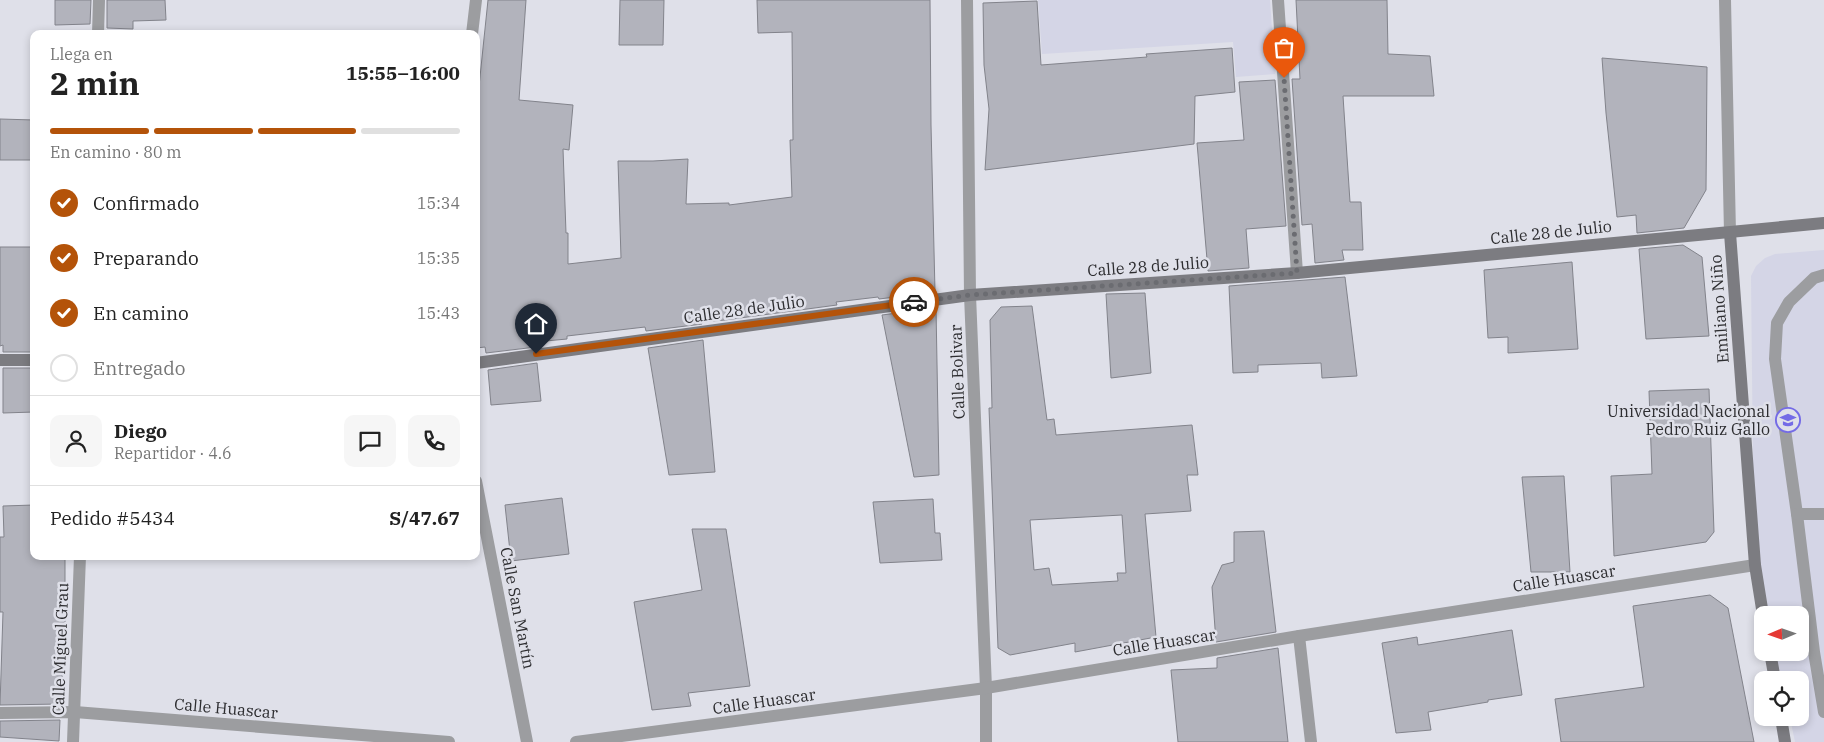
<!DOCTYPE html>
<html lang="es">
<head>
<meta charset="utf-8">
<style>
	body { margin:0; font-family:"IBM Plex Serif",serif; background:#f6f6f6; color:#222; height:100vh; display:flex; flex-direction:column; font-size:19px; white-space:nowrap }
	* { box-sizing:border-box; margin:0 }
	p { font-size:16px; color:#767676 }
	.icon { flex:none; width:28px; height:28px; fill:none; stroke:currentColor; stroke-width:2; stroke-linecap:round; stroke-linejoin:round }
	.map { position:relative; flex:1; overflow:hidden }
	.panel { position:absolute; left:30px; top:30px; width:450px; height:530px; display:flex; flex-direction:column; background:#fff; border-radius:10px; box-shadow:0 2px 8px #0003 }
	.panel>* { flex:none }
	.needle { width:32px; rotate:268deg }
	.buttons { position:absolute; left:1754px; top:606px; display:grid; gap:10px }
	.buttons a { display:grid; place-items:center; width:55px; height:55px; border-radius:10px; background:#fff; box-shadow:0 2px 8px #0003; font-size:25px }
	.pin { position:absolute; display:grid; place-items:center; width:42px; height:42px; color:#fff; margin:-51px -21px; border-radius:50% 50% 50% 0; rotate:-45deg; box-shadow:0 0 5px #0007 }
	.pin .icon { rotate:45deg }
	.courier { position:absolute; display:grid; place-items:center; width:50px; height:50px; margin:-25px; border:4px solid #b45309; border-radius:50%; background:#fff; color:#222; box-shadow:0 1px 6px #0007 }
	.headline em { font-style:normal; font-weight:700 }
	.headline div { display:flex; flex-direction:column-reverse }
	.headline { display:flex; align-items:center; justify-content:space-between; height:85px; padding:0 20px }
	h1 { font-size:32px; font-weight:700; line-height:38px }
	.bar { display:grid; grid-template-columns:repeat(4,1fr); gap:8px 5px; align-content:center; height:60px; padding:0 20px }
	.bar i { height:6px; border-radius:4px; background:#e0e0e0 }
	.bar .selected { background:#b45309 }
	.bar p { grid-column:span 4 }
	.line { display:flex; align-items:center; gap:12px; padding:0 20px; border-top:1px solid #e0e0e0 }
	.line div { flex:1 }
	.round { display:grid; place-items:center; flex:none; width:52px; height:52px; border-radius:10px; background:#f6f6f6 }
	ol { padding:0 20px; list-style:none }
	li { display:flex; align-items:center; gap:15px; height:55px }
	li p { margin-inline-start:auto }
	li .icon { padding:5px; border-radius:50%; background:#b45309; color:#fff; stroke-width:4 }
	li:last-child { color:#767676 }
	li i { width:28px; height:28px; border:2px solid #e0e0e0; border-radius:50% }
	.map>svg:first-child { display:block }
</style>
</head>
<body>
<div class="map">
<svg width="1824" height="742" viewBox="0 0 1824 742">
	<rect width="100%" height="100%" fill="#dfe0e9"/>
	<!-- built -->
	<g fill="#d4d5e6">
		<path d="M 1038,0 L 1270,0 L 1275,74 L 1236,77 L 1233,42 L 1042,54 Z"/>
		<path d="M 1824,250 L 1824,742 L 1795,742 L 1790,718 L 1800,718 L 1800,680 L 1781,680 L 1775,653 L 1800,652 L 1800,615 L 1766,615 L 1754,565 L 1751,276 L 1756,266 L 1765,258 L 1775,254 Z"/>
	</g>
	<!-- building -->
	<g fill="#b2b3bc" stroke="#82838b" fill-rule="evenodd">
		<path d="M 55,0 L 91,0 L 90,24 L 55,25 Z"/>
		<path d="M 107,0 L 165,0 L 166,20 L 133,21 L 133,29 L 107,28 Z"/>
		<path d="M 488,0 L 526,0 L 519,100 L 573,105 L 569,150 L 563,149 L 566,233 L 568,233 L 568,264 L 621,258 L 618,161 L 653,161 L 688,159 L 686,204 L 729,203 L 729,205 L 792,197 L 790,140 L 793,140 L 792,32 L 758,33 L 757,0 L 930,0 L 931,125 L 935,292 L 879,299 L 878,297 L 836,302 L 837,305 L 725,320 L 701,322 L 702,324 L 646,331 L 645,327 L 567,336 L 567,339 L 535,342 L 536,347 L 486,353 L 485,347 L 476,348 L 476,96 L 478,96 Z"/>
		<path d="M 620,0 L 664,0 L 663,45 L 619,45 Z"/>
		<path d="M 1296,0 L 1387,0 L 1388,54 L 1430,56 L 1434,96 L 1343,96 L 1350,202 L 1361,202 L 1363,250 L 1342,250 L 1344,260 L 1315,263 L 1312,224 L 1302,225 L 1292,79 L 1300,79 Z"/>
		<path d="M 1037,1 L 1041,65 L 1147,57 L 1146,54 L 1232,48 L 1235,92 L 1195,96 L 1194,144 L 985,170 L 989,109 L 984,65 L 983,3 Z"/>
		<path d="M 1602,58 L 1707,67 L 1706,190 L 1684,228 L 1637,233 L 1636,215 L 1617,217 L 1606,113 Z"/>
		<path d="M 1275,80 L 1286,226 L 1246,229 L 1249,268 L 1208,271 L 1197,143 L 1244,140 L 1239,82 Z"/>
		<path d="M 0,119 L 34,120 L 34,160 L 0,160 Z"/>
		<path d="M 1683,245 L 1702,257 L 1709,336 L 1646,339 L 1639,249 Z"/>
		<path d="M 0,247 L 34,247 L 34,352 L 3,352 L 3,345 L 0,346 Z"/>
		<path d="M 1572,262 L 1578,349 L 1508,353 L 1508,337 L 1488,338 L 1484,270 Z"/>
		<path d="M 1345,277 L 1357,376 L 1322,378 L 1321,363 L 1258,365 L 1258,372 L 1233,373 L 1229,286 Z"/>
		<path d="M 1145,293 L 1151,373 L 1111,378 L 1106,294 Z"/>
		<path d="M 1032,306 L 1047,420 L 1054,419 L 1056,435 L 1192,425 L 1198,475 L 1187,475 L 1191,511 L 1145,514 L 1156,637 L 1075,652 L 1075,643 L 1010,655 L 998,648 L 989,408 L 992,408 L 990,320 L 1001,307 ZM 1122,515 L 1126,573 L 1117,573 L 1118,581 L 1052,585 L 1049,568 L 1034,570 L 1030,520 Z"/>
		<path d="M 936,308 L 939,475 L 914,477 L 882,315 Z"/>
		<path d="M 703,340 L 715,472 L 669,475 L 648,348 Z"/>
		<path d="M 537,363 L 541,401 L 491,405 L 488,370 Z"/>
		<path d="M 3,368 L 34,368 L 34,412 L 3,413 Z"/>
		<path d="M 1709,389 L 1714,532 L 1706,542 L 1614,556 L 1611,476 L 1652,474 L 1649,391 Z"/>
		<path d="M 1564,476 L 1570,572 L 1531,572 L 1522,477 Z"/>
		<path d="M 562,498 L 569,554 L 511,561 L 505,505 Z"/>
		<path d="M 933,499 L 935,533 L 940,533 L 942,560 L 880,563 L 873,502 Z"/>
		<path d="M 34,505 L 34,556 L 65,556 L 65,641 L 60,704 L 0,705 L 3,612 L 0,612 L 0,537 L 4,537 L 3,506 Z"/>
		<path d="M 692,529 L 726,529 L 750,686 L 688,693 L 691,706 L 652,710 L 634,602 L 702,590 Z"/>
		<path d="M 1264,531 L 1276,632 L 1216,642 L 1212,587 L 1222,565 L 1234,562 L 1234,532 Z"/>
		<path d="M 1710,595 L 1728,608 L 1754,742 L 1561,742 L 1555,699 L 1644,687 L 1633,606 Z"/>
		<path d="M 1512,630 L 1522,695 L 1488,700 L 1488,702 L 1428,712 L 1431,730 L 1396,733 L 1382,643 L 1417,637 L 1418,645 Z"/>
		<path d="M 1278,648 L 1288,742 L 1178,742 L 1171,670 L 1217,668 L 1217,658 Z"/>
		<path d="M 60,720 L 59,741 L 0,737 L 0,721 Z"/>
	</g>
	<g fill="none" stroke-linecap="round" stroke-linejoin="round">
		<!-- lane -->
		<path stroke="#9c9da0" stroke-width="12" d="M 1278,0 L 1297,273"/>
		<!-- street -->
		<g stroke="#9c9da0" stroke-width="12">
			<path d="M 967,0 L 970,295 L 986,688 L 986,742"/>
			<path d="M 1725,0 L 1730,233"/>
			<path d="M 98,34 L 99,0"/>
			<path d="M 472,34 L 476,0"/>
			<path d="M 1824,275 L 1814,278 L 1789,302 L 1777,323 L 1775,359 L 1797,514 L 1814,652 L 1824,712"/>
			<path d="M 476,481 L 527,742"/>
			<path d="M 1797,514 L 1824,514"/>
			<path d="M 1299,636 L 1311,742"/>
			<path d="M 0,713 L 75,712 L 449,742"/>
			<path d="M 73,742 L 80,556"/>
			<path d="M 576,742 L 986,688 L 1299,636 L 1755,565"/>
		</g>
		<!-- secondary -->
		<g stroke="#7c7c81" stroke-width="12">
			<path d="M 1730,233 L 1755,565 L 1763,615"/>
			<path d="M 0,360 L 34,360"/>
			<path d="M 476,363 L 970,295 L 1297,273 L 1824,223"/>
			<path d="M 1770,652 L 1775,680"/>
			<path d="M 1781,718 L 1785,742"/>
		</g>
	</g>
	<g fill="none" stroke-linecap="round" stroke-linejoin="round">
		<!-- done -->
		<path stroke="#6b6c71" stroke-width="5" stroke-dasharray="0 9" d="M 914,302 L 970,295 L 1297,273 L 1284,78"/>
		<!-- route -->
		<path stroke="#b45309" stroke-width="6" d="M 536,354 L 914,302"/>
	</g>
	<!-- icons -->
	<defs>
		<symbol id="university-ring" viewBox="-11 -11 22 22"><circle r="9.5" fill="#dfe0e9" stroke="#746be6" stroke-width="1.5"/><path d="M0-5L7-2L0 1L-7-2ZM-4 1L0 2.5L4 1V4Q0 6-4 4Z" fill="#746be6"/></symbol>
	</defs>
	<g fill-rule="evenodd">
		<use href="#university-ring" x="1774" y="406" width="28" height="28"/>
	</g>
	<g text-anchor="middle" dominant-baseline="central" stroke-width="5" stroke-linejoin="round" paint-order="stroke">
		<!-- street labels -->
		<g font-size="16" fill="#2d2d30" stroke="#dfe0e9">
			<text transform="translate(1551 232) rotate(-6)">Calle 28 de Julio</text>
			<text transform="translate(1148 266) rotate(-4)">Calle 28 de Julio</text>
			<text transform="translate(744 309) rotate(-8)">Calle 28 de Julio</text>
			<text transform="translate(1719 309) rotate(-94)">Emiliano Niño</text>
			<text transform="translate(957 372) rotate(-92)">Calle Bolivar</text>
			<text transform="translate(1564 578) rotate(-9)">Calle Huascar</text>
			<text transform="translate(518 608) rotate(79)">Calle San Martín</text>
			<text transform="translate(1164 642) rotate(-9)">Calle Huascar</text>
			<text transform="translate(60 649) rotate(-88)">Calle Miguel Grau</text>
			<text transform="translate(764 701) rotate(-8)">Calle Huascar</text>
			<text transform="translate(226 708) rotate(5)">Calle Huascar</text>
		</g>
		<!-- poi labels -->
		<g font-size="16" fill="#2d2d30" stroke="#dfe0e9" text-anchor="end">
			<text x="1770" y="411">Universidad Nacional<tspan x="1770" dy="18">Pedro Ruiz Gallo</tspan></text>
		</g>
	</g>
</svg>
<div class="buttons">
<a><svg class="needle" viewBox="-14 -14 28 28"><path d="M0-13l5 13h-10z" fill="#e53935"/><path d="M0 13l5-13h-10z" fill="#767676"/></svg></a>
<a><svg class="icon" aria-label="locate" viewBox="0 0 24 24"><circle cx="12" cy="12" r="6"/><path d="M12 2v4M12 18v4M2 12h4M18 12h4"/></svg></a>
</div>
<div class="pin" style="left:1284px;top:78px;background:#ea580c"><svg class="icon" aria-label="bag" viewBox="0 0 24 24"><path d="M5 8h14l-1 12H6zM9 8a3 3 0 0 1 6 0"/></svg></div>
<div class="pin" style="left:536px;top:354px;background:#1f2937"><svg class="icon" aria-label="home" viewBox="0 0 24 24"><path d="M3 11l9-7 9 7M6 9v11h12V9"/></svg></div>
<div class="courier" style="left:914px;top:302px"><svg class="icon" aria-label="car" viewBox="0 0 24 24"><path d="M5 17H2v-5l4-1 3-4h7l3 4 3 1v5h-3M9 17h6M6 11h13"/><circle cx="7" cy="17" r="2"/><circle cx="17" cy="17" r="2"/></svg></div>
<section class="panel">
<div class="headline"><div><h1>2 min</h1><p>Llega en</p></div><em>15:55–16:00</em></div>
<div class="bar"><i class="selected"></i><i class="selected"></i><i class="selected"></i><i></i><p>En camino · 80 m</p></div>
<ol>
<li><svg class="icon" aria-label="check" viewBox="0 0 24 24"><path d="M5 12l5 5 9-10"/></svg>Confirmado<p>15:34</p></li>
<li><svg class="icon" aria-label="check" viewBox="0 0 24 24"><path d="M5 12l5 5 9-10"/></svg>Preparando<p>15:35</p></li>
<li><svg class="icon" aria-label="check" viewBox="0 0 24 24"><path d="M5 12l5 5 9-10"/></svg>En camino<p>15:43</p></li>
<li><i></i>Entregado</li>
</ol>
<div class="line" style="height:90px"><a class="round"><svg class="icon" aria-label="person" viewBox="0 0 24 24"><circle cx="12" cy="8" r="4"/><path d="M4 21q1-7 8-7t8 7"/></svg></a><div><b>Diego</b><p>Repartidor · 4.6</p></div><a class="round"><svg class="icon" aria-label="chat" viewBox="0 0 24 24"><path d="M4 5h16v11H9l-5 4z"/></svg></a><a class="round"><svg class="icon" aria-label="phone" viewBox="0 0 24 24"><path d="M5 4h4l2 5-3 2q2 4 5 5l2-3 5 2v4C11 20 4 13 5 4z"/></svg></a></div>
<div class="line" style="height:65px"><div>Pedido #5434</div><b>S/47.67</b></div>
</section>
</div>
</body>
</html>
